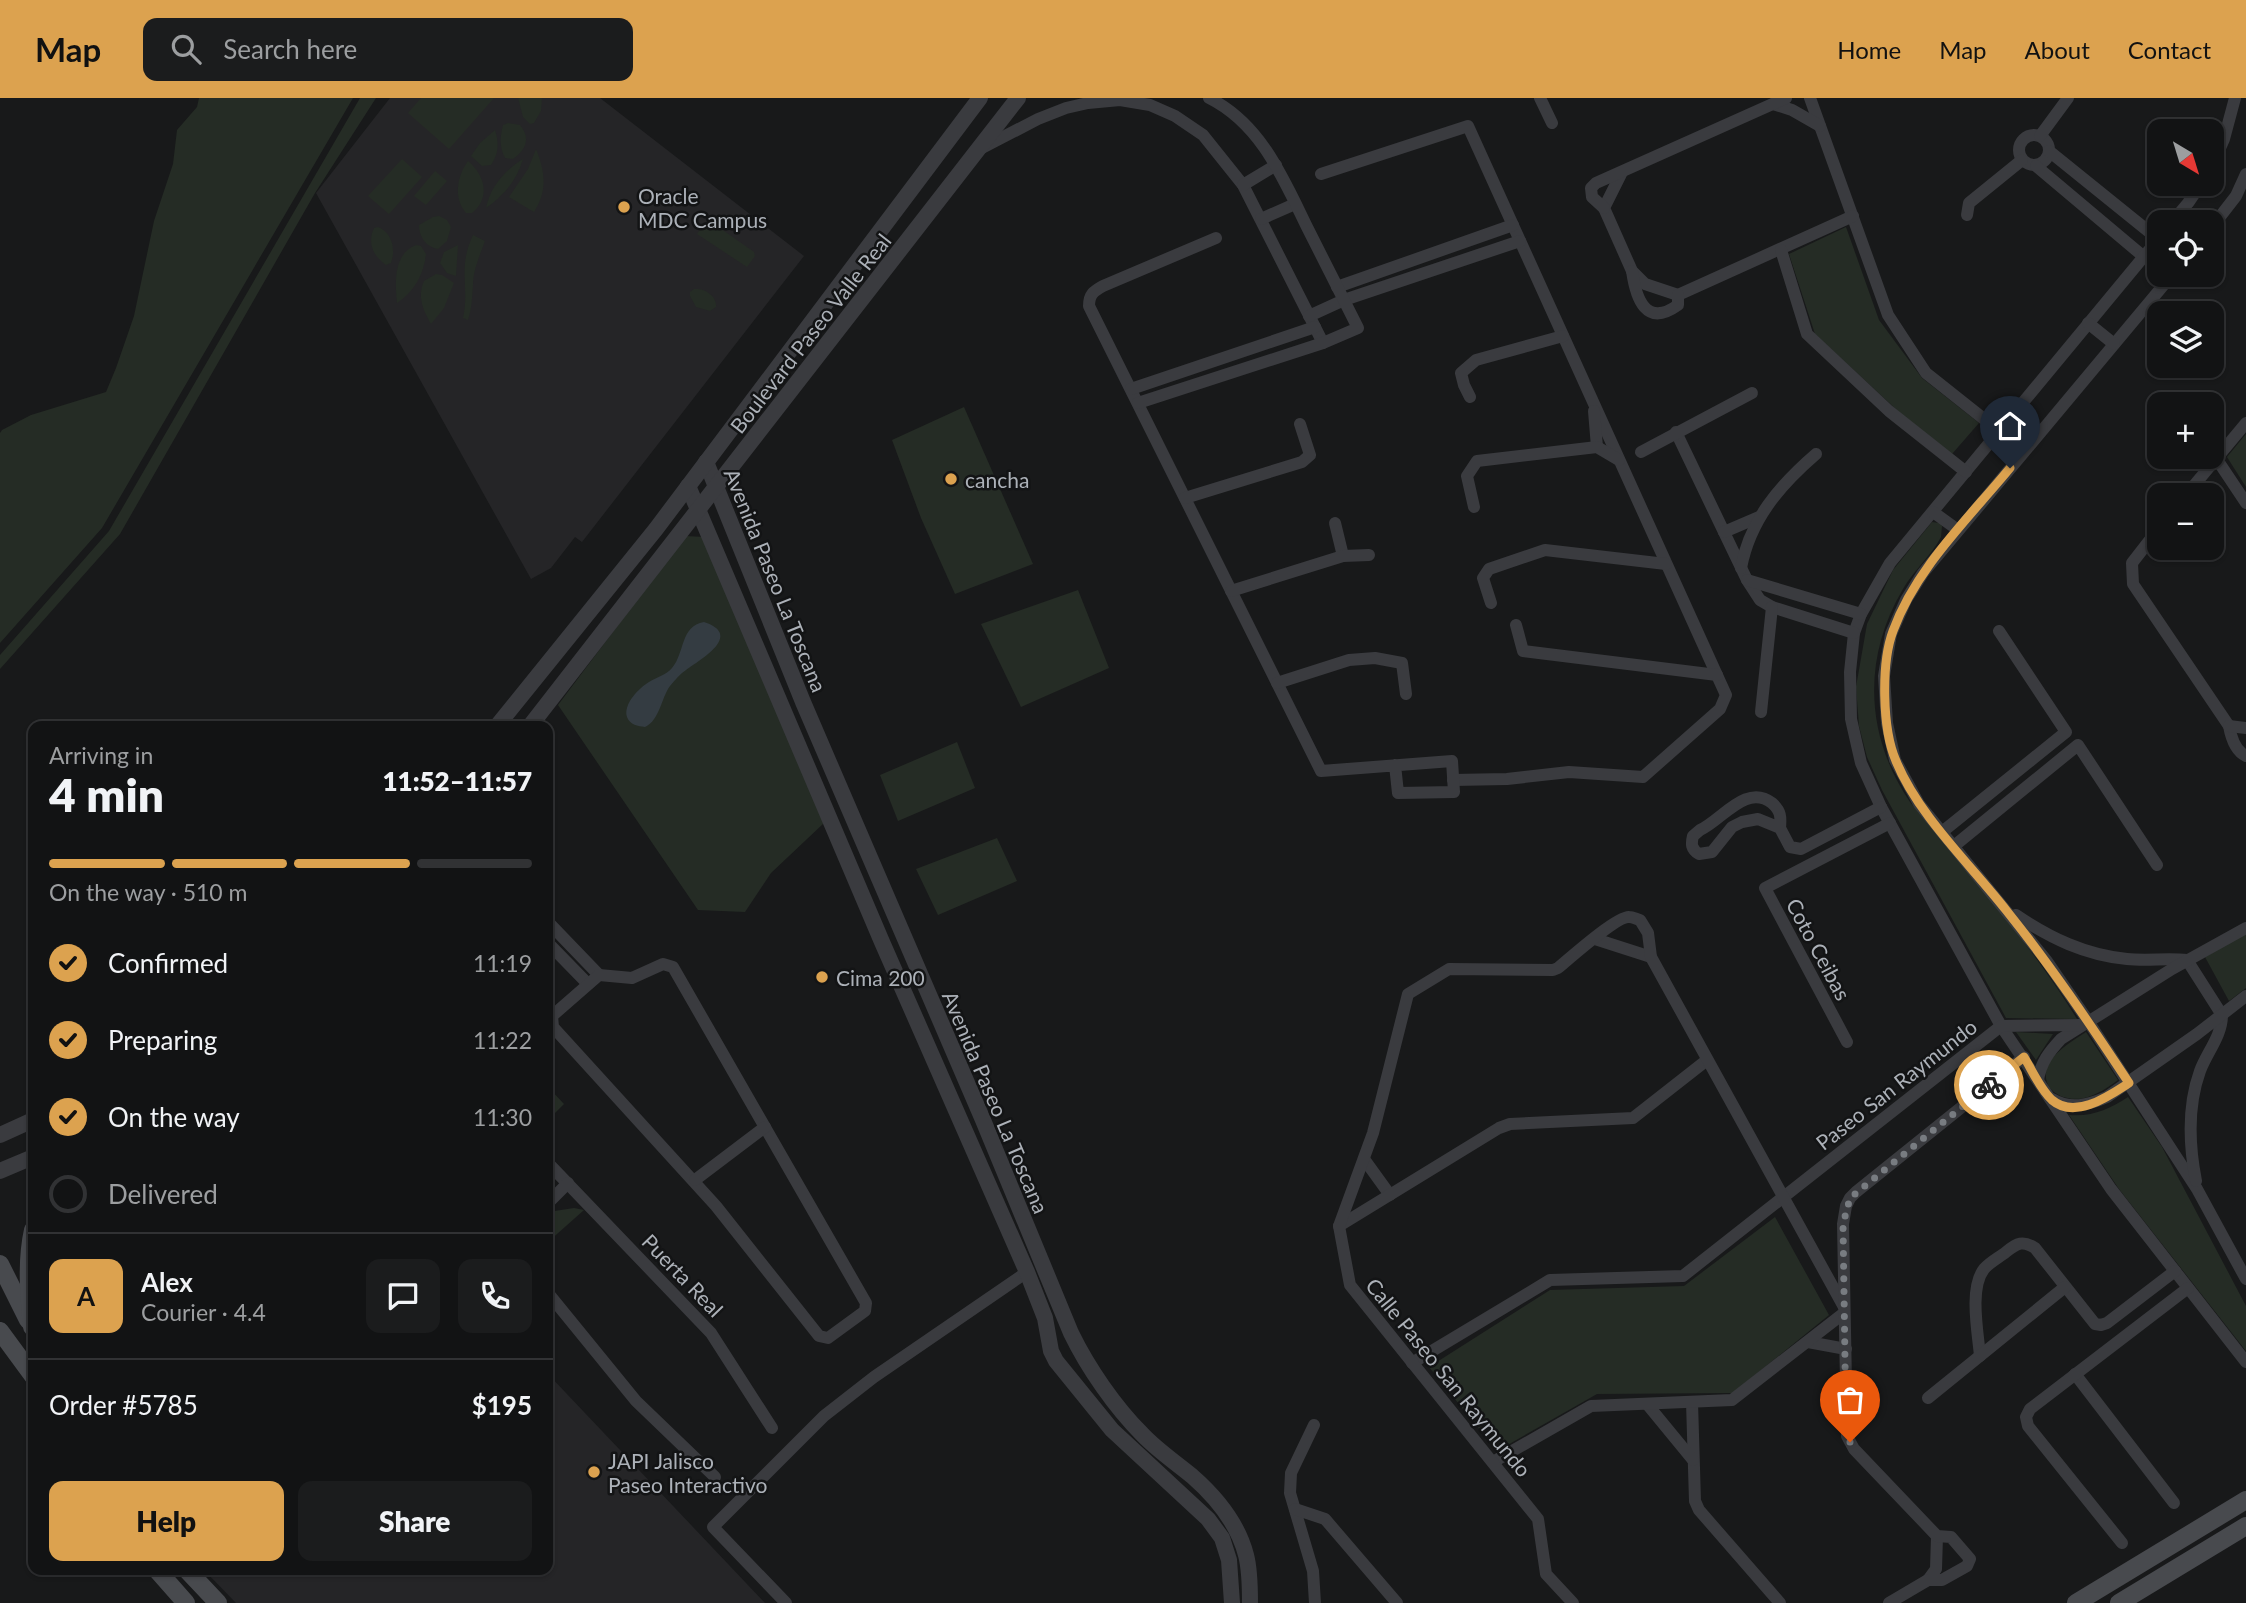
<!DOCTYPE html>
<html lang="en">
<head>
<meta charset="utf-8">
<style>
	body { margin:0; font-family:Lato,sans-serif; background:#1b1c1d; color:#f1f3f6; height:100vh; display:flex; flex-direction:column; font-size:26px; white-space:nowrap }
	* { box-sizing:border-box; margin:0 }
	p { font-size:23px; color:#9c9ea0 }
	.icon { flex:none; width:38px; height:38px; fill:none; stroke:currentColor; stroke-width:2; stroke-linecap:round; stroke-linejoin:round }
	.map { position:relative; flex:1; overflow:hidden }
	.panel { position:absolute; left:28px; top:623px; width:525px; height:854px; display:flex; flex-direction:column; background:#121314; border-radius:14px; box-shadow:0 2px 5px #0004,0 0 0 2px #313234 }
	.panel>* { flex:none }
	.needle { width:46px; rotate:142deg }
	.fabs { position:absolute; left:2147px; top:21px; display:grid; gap:14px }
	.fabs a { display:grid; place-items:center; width:77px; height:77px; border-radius:14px; background:#121314; box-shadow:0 2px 5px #0004,0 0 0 2px #313234; font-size:35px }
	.pin { position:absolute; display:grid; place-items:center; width:60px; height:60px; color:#fff; margin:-72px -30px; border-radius:50% 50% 50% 0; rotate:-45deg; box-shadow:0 0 7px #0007 }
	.pin .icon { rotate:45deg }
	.courier { position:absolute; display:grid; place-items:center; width:70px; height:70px; margin:-35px; border:5px solid #dca24f; border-radius:50%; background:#fff; color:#222; box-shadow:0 2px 9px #0007 }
	.overview em { font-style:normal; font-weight:800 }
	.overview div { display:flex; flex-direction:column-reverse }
	.overview { display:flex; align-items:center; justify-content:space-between; height:119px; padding:0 21px }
	h1 { font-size:46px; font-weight:800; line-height:52px }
	.bar { display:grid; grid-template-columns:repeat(4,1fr); gap:10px 7px; align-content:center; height:84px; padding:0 21px }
	.bar i { height:9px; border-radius:5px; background:#313234 }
	.bar .active { background:#dca24f }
	.bar p { grid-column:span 4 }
	.line { display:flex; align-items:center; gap:18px; padding:0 21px; border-top:2px solid #313234 }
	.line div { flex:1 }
	.round { display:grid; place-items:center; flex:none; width:74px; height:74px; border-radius:14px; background:#1b1c1d }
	ol { padding:0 21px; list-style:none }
	li { display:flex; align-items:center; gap:21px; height:77px }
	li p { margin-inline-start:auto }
	li .icon { padding:7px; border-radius:50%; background:#dca24f; color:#111; stroke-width:4 }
	li:last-child { color:#9c9ea0 }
	li i { width:38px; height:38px; border:4px solid #313234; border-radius:50% }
	.button { display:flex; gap:14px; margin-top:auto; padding:14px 21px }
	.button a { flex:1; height:80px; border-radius:14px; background:#dca24f; color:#111; font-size:28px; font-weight:800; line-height:80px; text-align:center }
	.button a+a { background:#1b1c1d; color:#f1f3f6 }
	header { display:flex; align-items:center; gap:42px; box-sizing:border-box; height:98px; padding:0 35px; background:#dca24f; color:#111 }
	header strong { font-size:33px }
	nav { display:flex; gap:38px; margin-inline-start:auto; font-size:24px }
	.search { width:490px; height:63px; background:#1b1c1d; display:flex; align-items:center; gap:18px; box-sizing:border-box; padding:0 24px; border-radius:14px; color:#9c9ea0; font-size:26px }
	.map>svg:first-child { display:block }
</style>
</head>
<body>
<header>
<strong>Map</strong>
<div class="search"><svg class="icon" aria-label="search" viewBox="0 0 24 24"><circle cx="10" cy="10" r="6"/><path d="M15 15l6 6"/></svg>Search here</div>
<nav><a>Home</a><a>Map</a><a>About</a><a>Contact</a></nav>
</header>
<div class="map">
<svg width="2246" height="1505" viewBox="0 0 2246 1505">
	<rect width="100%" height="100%" fill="#18191a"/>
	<!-- built -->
	<g fill="#252527">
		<path d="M 390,0 L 600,0 L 804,158 L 582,444 L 575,439 L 551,470 L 531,481 L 316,95 Z"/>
		<path d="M 548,1276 L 765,1505 L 236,1505 L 204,1472 L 548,1472 Z"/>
	</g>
	<!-- green -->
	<g fill="#252c25">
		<path d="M 199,0 L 353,0 L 102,430 L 0,545 L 0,335 L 2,332 L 31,317 L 106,294 L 116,270 L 134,218 L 154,123 L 173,66 L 177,32 L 197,9 Z"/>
		<path d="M 360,0 L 376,0 L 315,95 L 120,436 L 0,571 L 0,557 L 109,433 Z"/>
		<path d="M 421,0 L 494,0 L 449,51 L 408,15 Z"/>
		<path d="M 518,0 L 542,0 L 541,13 L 534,25 L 530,26 L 523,19 Z"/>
		<path d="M 508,25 L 520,27 C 531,40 526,52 513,61 L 505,60 C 499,49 500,38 503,27 Z"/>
		<path d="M 495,32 C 499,44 499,56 491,67 L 482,68 L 471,58 L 480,45 Z"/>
		<path d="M 536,51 C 545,73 548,93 534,114 L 509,99 L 528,71 Z"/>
		<path d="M 402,61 L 422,79 L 389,116 L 368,98 Z"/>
		<path d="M 523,61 C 517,82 504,98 486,110 C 490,89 505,72 523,61 Z"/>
		<path d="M 468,63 C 485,77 491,100 472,115 L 466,115 C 453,100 457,78 468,63 Z"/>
		<path d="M 435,73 L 447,83 L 426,107 L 414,98 Z"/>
		<path d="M 439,118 L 447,122 L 451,129 L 447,143 L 438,151 C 426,149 419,139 419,127 L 433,119 Z"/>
		<path d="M 708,125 L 714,126 L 754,154 L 755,158 L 747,169 L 697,136 L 704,126 Z"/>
		<path d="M 378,129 C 392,134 396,152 391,165 L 386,167 C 373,158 367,145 374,130 Z"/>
		<path d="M 1846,129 L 1879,222 L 1922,280 L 1979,325 L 1952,356 L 1898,313 L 1815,236 L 1789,156 Z"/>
		<path d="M 473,137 L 485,143 C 480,157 473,172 473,187 C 472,200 472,210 468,222 L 463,220 C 470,188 457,171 473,137 Z"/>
		<path d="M 416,147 L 421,148 L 426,156 C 424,176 414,194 397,205 C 395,185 393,156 416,147 Z"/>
		<path d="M 458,147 L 456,178 L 447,175 L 440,165 L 444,154 Z"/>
		<path d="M 436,176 L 442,177 L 454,185 L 444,210 L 431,226 C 423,212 417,199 424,183 Z"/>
		<path d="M 694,191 C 705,190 717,198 716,209 L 710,213 L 696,209 L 690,198 L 690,194 Z"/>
		<path d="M 964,309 L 1033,466 L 955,496 L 921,420 L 892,342 Z"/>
		<path d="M 2246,336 L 2246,389 L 2227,359 Z"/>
		<path d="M 1932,424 L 1940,425 L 1942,428 L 1941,439 C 1931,458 1914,472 1903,491 C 1862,560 1865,638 1910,704 C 1968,775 2029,843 2077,921 L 2006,920 L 1882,692 L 1867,659 L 1859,628 L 1856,589 L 1867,526 L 1893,472 Z"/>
		<path d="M 685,438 L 705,439 L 824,725 L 771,775 L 745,814 L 698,812 L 558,607 Z"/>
		<path d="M 1078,492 L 1109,570 L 1021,609 L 981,526 Z"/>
		<path d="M 957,644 L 975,690 L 898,723 L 880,677 Z"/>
		<path d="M 997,740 L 1017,783 L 938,817 L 916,771 Z"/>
		<path d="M 2246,835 L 2246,890 L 2229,903 L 2205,859 Z"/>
		<path d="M 2016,934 L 2053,936 L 2036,962 Z"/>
		<path d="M 2086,934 L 2118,982 C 2107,990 2097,997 2084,1000 C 2059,1005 2035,987 2051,962 C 2060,950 2074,942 2086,934 Z"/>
		<path d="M 548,989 L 564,1006 L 548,1022 Z"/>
		<path d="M 2128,999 L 2162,1049 L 2246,1208 L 2246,1253 L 2119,1091 L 2069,1017 C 2093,1019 2109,1011 2128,999 Z"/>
		<path d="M 574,1110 L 584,1112 L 548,1144 L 548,1114 Z"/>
		<path d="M 1775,1119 L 1829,1217 L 1733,1295 L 1597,1296 L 1497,1353 L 1429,1269 L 1550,1192 L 1684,1188 Z"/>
	</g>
	<!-- water -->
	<path fill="#343c42" d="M 704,524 C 744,537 700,562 686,572 C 680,576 675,582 670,588 C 661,600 660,622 645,629 C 638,628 630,627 627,619 C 623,606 639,590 649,584 C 657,579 666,577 672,570 C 685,555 680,528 704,524 Z"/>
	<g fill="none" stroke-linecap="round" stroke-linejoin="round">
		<!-- minor -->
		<g stroke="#3a3b3f" stroke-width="12">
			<path d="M 1540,0 L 1552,25"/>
			<path d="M 1810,0 L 1888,217 L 1926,275 L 1999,333"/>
			<path d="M 1773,6 L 1792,12 L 1820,28"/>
			<circle cx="2034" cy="52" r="15"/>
			<path d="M 2040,38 L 2068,0"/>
			<path d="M 982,50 L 1038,21 L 1066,10 L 1088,5 L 1120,2 L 1150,7 L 1175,18 L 1203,37 L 1243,87 L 1323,245"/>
			<path d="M 2049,53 L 2158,141"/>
			<path d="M 2036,68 L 2143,158"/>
			<path d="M 2212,68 L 2224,41 L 2235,0"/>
			<path d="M 1622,74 L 1604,110 L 1632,173 L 1645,186 L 1678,197 L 1853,118"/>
			<path d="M 1321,76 L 1468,28 L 1726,597 L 1720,611 L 1643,679 L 1569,674 L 1507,681 L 1453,682"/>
			<path d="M 1243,87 L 1276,67"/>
			<path d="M 1604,110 L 1592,99 L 1591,90 L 1596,85 L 1786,0"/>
			<path d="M 1967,117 L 1969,105 L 2022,62"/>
			<path d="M 1261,121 L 1295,106"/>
			<path d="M 2172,124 L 2188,105 L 2201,86"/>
			<path d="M 2212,129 L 2236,98 L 2246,76"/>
			<path d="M 2160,139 L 1890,465 L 1861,516 L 1854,535 L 1850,574 L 1851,621 L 1861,665 L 1881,709 L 2001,928 L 2111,1091 L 2246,1264"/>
			<path d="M 1216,140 L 1103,188 C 1094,193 1089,196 1089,208 L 1321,673 L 1452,663 L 1454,694 L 1398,695 L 1395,667"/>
			<path d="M 1781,152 L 1807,236 L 1889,313 L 1966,374"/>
			<path d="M 1632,173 C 1636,201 1646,230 1678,207 L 1678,197"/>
			<path d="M 2172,177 L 1923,475 L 1906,502 L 1891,536 L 1884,578 L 1887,625 L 1895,662 L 1919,706 L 2046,862 L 2088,923 L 2197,1091 L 2246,1181"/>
			<path d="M 1337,189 L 1513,127"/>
			<path d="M 1309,218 L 1344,202 L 1520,143"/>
			<path d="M 2088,225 L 2114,246"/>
			<path d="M 1131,291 L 1315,229"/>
			<path d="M 1470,299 L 1464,287 L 1461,275 L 1476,262 L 1563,238"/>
			<path d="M 1138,305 L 1323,245 L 1358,230 C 1341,197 1324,163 1307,129 C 1283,80 1261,26 1209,0"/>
			<path d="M 1594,313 L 1597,349"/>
			<path d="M 1676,334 L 1747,482 L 1760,502 L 1772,509 L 1854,535"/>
			<path d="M 1641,354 L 1752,295"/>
			<path d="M 2216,360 L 2246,405"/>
			<path d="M 2186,397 L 2246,325"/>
			<path d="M 1185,400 L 1302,364 L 1310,357 L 1300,326"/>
			<path d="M 1474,409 L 1467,378 L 1477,363 L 1597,349 L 1619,362"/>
			<path d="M 1933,414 L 1958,432"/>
			<path d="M 1335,425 L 1343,458"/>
			<path d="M 2160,429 L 2132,465 L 2133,486 L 2229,628 C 2231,639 2235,653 2246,658"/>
			<path d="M 1724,434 L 1759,419"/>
			<path d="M 1741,470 C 1750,422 1779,388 1816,356"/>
			<path d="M 1747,482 L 1861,516"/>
			<path d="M 1231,493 L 1343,458 L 1369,457"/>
			<path d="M 1491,505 L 1483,480 L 1489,471 L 1545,452 L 1666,466"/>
			<path d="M 1516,527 L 1523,553 L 1717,577"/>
			<path d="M 1277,585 L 1349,562 L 1375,560 L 1402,565 L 1406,596"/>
			<path d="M 1761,614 L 1772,509"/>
			<path d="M 2229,628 L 2246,630"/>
			<path d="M 1780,730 C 1781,719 1781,713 1772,705 C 1746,685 1722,722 1700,732 L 1693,738 C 1691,746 1691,751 1699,756 L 1712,754 L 1732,729 L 1742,724 L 1758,721 L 1780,730 L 1790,749 L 1801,751 L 1881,709"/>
			<path d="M 1942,734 L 2066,634 L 1999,533"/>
			<path d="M 1954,748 L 2078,647 L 2157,767"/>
			<path d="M 2016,817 C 2050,840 2085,857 2127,861 C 2147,863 2167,860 2187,862 L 2222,917 C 2222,938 2207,954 2200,973 C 2187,1009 2189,1047 2196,1083"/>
			<path d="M 548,824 L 599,877"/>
			<path d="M 1595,841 L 1651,859"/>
			<path d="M 548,845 L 588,886"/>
			<path d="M 663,866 L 673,869 L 866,1205 L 865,1213 L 828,1240 L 819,1238 L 716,1108 L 553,929 L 552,918 L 599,877 L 632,880 Z"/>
			<path d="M 1847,944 L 1765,790 L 1890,725"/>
			<path d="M 2038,982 C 2041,964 2049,954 2061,941 L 2172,871 L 2246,830"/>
			<path d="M 2052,1001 C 2071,1012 2088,1007 2107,999 L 2197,936 L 2246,898"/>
			<path d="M 1364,1061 L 1390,1097"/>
			<path d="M 548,1065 L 711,1235 L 772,1330"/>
			<path d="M 695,1082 L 765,1029"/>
			<path d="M 548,1105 L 568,1085"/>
			<path d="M 1339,1128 L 1499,1030 L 1510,1026 L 1633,1020 L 1707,962"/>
			<path d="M 548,1195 L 636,1303 L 715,1379"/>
			<path d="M 1808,1244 L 1846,1251"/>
			<path d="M 1980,1258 C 1978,1235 1969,1190 1984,1171 C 1990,1164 2000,1159 2006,1154 C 2017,1145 2023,1142 2035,1150 L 2095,1226 L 2101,1227 L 2107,1225 L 2175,1173"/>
			<path d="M 1412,1265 L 1550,1182 L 1683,1178 L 2001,928 L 2082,927"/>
			<path d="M 2075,1276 L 2174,1405"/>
			<path d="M 1928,1300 L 2065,1189"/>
			<path d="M 1692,1304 L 1695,1403 L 1699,1412 L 1780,1505"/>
			<path d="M 1647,1306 L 1693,1362"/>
			<path d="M 1314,1327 L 1291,1375 L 1290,1395 L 1313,1473 L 1315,1505"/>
			<path d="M 1493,1364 L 1591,1308 L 1732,1302 L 1844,1215"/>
			<path d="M 1295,1411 L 1325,1421 L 1397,1505"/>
			<path d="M 2122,1445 L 2028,1328 L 2026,1319 L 2030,1311 L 2188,1190"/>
			<path d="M 1928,1482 L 1936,1471 L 1937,1438"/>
			<path d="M 786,1505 L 713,1429 L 824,1318 L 874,1279 L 1027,1174"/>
			<path d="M 1573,1505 L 1546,1476 L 1538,1421 L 1350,1187 L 1339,1128 L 1373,1035 L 1408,896 L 1449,871 L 1553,872 L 1558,870 C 1570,860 1617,818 1629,819 C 1633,819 1636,821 1640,822 L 1648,835 L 1651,859 L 1844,1209"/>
			<path d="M 1889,1505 L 1928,1482 L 1942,1482 L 1967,1468 L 1970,1461 L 1951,1439 L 1937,1438 L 1854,1351 L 1847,1338 L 1843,1126 L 1846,1108 L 1850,1100 L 1856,1094 L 2024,959"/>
		</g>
		<!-- tertiary -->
		<g stroke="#3a3b3f" stroke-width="16">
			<path d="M 706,364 L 803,604 L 983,1022 L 1071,1235 C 1088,1270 1115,1309 1142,1336 C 1157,1352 1175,1364 1192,1378 C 1216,1399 1238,1426 1246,1457 C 1250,1472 1250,1489 1250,1505"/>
			<path d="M 688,388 L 882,844 L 1027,1174 L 1045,1220 L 1051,1253 L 1056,1263 L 1112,1332 L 1208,1421 L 1222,1440 L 1229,1462 L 1232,1505"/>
			<path d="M 497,628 L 656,431 L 980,0"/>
			<path d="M 530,628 L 1018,0"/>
			<path d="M 0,1037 L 33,1022"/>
			<path d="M 0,1073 L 33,1059"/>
		</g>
		<!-- secondary -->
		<g stroke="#484a4e" stroke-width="18">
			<path d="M 0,1166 L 28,1222"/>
			<path d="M 32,1229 C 29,1196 26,1164 33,1132"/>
			<path d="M 0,1233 L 33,1278"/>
			<path d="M 157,1472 L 186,1505"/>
			<path d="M 187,1472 L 218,1505"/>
			<path d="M 2076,1505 L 2246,1402"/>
			<path d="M 2119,1505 L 2246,1428"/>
		</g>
	</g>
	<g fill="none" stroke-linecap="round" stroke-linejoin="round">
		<!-- done -->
		<path stroke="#787c81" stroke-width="7" stroke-dasharray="0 12.6" d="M 1850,1344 L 1846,1330 L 1843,1126 L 1850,1100 L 1989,987"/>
		<!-- route -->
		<path stroke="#dca24f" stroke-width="9" d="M 1989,987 L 2024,959 C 2032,972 2040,991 2052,1002 C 2075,1022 2109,998 2129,985 C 2090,926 2051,868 2006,812 C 1970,766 1918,717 1896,663 C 1882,631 1881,565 1893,533 C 1916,470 1968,421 2010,370"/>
	</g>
	<!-- markers -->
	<g fill="#dca24f" stroke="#131415" stroke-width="2.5">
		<circle cx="624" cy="109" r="7"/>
		<circle cx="951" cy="381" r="7"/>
		<circle cx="822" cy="879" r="7"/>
		<circle cx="594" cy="1374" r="7"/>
	</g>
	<g text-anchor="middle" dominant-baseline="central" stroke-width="5" stroke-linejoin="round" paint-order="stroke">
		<!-- poi labels -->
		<g font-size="21" fill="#acb1b8" stroke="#131415" text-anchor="start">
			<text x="638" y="97">Oracle<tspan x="638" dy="24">MDC Campus</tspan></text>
			<text x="965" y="381">cancha</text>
			<text x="836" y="879">Cima 200</text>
			<text x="608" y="1362">JAPI Jalisco<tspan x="608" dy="24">Paseo Interactivo</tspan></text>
		</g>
		<!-- street labels -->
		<g font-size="21" fill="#acb1b8" stroke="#131415">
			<text transform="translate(810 235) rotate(-52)">Boulevard Paseo Valle Real</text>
			<text transform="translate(776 482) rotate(68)">Avenida Paseo La Toscana</text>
			<text transform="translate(1819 851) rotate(62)">Coto Ceibas</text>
			<text transform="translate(1896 986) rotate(-38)">Paseo San Raymundo</text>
			<text transform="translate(996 1004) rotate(67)">Avenida Paseo La Toscana</text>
			<text transform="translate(683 1177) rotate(46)">Puerta Real</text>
			<text transform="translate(1449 1279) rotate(51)">Calle Paseo San Raymundo</text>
		</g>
	</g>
</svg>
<div class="fabs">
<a><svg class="needle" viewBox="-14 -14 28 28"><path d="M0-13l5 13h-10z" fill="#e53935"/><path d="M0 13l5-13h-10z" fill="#9c9ea0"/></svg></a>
<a><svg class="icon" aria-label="locate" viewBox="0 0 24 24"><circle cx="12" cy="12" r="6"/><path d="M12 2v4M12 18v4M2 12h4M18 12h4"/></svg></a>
<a><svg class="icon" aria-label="layers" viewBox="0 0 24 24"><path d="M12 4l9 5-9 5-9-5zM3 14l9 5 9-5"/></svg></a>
<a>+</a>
<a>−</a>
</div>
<div class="pin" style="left:1850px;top:1344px;background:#ea580c"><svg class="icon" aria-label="bag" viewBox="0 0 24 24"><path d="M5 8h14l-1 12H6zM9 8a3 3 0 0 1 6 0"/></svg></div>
<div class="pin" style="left:2010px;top:370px;background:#1f2937"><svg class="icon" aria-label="home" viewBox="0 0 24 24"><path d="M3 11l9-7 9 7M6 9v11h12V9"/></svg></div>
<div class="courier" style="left:1989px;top:987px"><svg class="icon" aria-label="bike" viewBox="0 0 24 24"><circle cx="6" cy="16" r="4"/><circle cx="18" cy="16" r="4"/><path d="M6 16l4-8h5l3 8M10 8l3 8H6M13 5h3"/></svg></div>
<section class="panel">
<div class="overview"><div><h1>4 min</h1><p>Arriving in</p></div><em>11:52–11:57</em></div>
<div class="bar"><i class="active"></i><i class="active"></i><i class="active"></i><i></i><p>On the way · 510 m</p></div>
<ol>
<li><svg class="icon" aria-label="check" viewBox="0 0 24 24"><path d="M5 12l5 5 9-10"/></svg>Confirmed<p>11:19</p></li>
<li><svg class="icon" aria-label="check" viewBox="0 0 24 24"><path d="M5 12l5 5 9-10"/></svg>Preparing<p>11:22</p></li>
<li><svg class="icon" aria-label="check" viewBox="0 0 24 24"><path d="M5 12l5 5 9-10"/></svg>On the way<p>11:30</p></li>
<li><i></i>Delivered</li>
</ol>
<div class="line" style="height:126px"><b class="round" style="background:#dca24f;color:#111">A</b><div><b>Alex</b><p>Courier · 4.4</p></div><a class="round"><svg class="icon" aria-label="chat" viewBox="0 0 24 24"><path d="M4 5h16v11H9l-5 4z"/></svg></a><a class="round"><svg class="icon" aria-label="phone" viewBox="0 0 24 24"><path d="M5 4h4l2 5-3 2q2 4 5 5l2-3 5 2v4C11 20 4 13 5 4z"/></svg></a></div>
<div class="line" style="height:91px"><div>Order #5785</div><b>$195</b></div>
<div class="button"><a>Help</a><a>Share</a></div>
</section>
</div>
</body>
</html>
